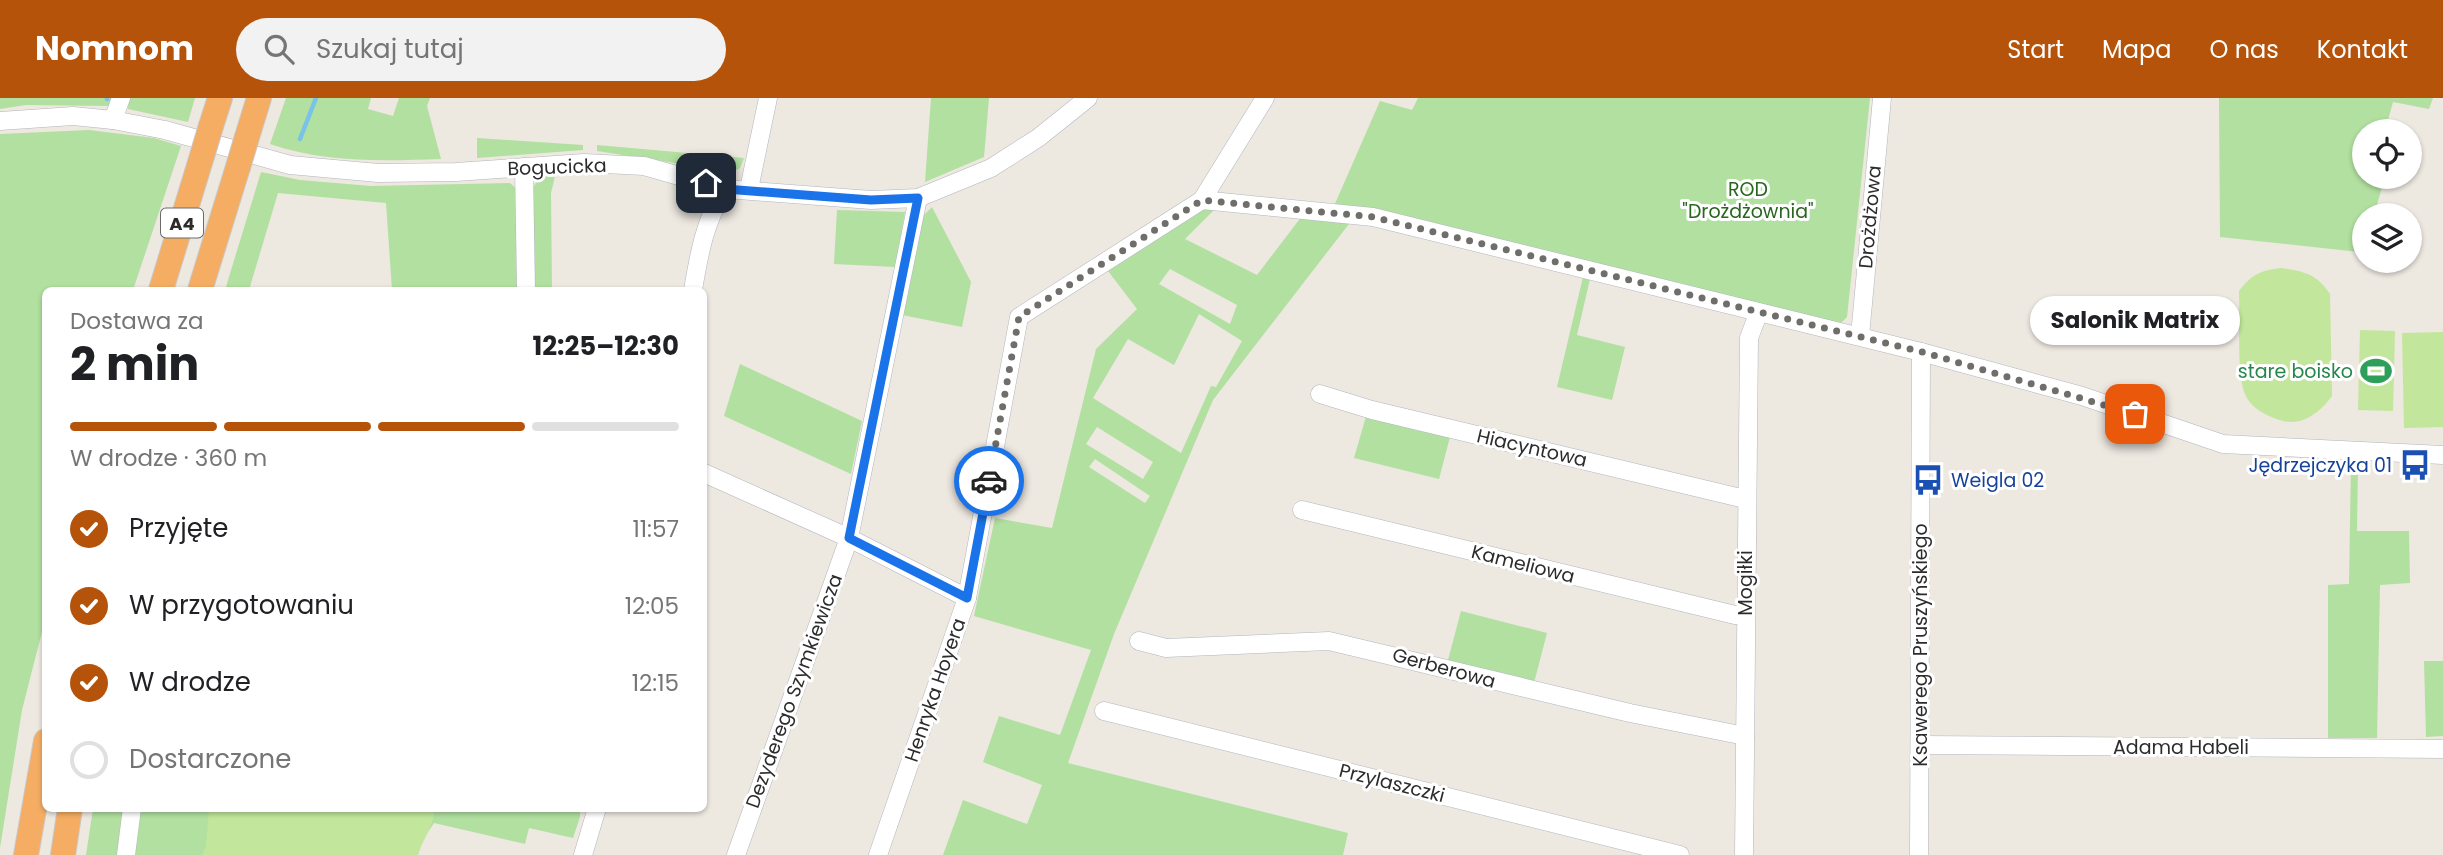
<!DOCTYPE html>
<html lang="pl">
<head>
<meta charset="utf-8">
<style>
	body { margin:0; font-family:Poppins,sans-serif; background:#f2f2f2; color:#202124; height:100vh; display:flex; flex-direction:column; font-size:26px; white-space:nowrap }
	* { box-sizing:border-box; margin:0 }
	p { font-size:23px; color:#757577 }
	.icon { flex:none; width:38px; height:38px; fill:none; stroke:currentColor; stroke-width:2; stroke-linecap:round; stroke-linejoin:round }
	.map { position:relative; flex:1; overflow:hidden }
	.panel { position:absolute; left:42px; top:189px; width:665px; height:525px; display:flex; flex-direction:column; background:#fff; border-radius:10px; box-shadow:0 2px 5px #0004 }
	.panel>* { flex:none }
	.buttons { position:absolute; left:2352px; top:21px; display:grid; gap:14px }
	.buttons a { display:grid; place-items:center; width:70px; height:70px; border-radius:50%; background:#fff; box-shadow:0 2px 5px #0004; font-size:35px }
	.pin { position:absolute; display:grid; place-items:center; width:60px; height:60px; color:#fff; margin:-30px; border-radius:14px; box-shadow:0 4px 10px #0006 }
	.courier { position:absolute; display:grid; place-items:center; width:70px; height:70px; margin:-35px; border:5px solid #1a73e8; border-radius:50%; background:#fff; color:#222; box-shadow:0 2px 9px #0007 }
	.bubble { position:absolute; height:49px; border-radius:24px; background:#fff; box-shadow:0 2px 5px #0004; font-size:23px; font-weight:700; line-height:49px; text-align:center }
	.summary em { font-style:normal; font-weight:700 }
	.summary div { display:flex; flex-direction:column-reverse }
	.summary { display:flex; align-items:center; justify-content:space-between; height:119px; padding:0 28px }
	h1 { font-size:46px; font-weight:700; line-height:52px }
	.bar { display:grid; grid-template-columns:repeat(4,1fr); gap:10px 7px; align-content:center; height:84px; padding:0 28px }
	.bar i { height:9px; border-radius:5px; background:#e0e0e0 }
	.bar .active { background:#b45309 }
	.bar p { grid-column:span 4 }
	ol { padding:0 28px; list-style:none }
	li { display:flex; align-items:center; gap:21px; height:77px }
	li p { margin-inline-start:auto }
	li .icon { padding:7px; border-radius:50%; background:#b45309; color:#fff; stroke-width:4 }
	li:last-child { color:#757577 }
	li i { width:38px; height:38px; border:4px solid #e0e0e0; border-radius:50% }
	header { display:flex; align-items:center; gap:42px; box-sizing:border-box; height:98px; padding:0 35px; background:#b45309; color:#fff }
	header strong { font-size:33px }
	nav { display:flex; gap:38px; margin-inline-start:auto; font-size:24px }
	.search { width:490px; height:63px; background:#f2f2f2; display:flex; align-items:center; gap:18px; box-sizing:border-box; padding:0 24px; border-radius:38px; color:#757577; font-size:26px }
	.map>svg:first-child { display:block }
</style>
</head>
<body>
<header>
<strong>Nomnom</strong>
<div class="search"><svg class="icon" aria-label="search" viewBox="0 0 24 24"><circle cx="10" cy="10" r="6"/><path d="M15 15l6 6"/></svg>Szukaj tutaj</div>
<nav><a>Start</a><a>Mapa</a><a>O nas</a><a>Kontakt</a></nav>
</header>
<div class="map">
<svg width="2443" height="757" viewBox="0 0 2443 757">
	<rect width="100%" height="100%" fill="#ede8e0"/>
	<!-- green -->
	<g fill="#b1e0a0" fill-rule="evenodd">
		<path d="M 0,0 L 112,0 L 110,8 L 26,7 L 0,11 Z"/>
		<path d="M 129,0 L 195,0 L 188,24 L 128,11 Z"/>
		<path d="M 286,0 L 371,0 L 368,11 L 393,18 L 399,0 L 430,0 L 427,8 L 441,61 C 383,63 325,65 270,46 Z"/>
		<path d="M 931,0 L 989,0 L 984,59 L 925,84 Z"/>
		<path d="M 1418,0 L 1870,0 L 1847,219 L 1840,226 L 1334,108 L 1380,3 L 1412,12 Z"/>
		<path d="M 2219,0 L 2433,0 L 2429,11 L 2393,4 L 2385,33 L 2364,33 L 2364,79 L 2385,79 L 2374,117 L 2364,117 L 2364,134 L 2359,154 L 2220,139 Z"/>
		<path d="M 89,32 L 154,40 L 181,48 L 133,192 L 46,192 L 45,522 L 22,612 L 0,750 L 0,36 Z"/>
		<path d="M 477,40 L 583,47 L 583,52 L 477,60 Z"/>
		<path d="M 597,47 L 744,60 L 740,70 L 733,74 L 597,53 Z"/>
		<path d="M 261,74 L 300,82 L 371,88 L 510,85 L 518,92 L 520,192 L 392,192 L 386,105 L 278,95 L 249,192 L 225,192 Z"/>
		<path d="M 556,74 L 551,95 L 552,192 L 534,192 L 533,90 L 538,81 Z"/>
		<path d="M 932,109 L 971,184 L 962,229 L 902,217 L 920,121 Z"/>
		<path d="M 1206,110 L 1216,110 L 1185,141 L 1257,177 L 1302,118 L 1352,122 L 1213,302 L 1114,536 L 1068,665 L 1348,735 L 1343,757 L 943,757 L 963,702 L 1027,726 L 1042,687 L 983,664 L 999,618 L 1060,637 L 1091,552 L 974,518 L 995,420 L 1052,430 L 1096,251 L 1137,211 L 1108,173 ZM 1170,171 L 1237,207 L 1230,226 L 1159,186 ZM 1199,216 L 1242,243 L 1216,289 L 1211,288 L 1181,355 L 1093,300 L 1128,241 L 1174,267 ZM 1097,329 L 1153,364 L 1143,381 L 1086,346 ZM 1095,361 L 1150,398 L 1145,405 L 1089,369 Z"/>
		<path d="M 837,112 L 905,114 L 895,169 L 834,166 Z"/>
		<path d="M 1583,179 L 1590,181 L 1577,237 L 1625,249 L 1612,302 L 1557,289 Z"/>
		<path d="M 740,266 L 862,323 L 851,376 L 724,318 Z"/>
		<path d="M 1367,315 L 1412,326 L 1414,332 L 1427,334 L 1431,330 L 1451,335 L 1439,381 L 1354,360 Z"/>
		<path d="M 2351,367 L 2358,368 L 2357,433 L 2409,433 L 2410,485 L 2380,487 L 2377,640 L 2328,640 L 2328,487 L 2349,486 Z"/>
		<path d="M 1461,513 L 1547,535 L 1534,585 L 1448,562 Z"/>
		<path d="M 2424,563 L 2443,563 L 2443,638 L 2426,639 Z"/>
		<path d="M 93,711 L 129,711 L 122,757 L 86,757 Z"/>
		<path d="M 137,711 L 580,711 L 580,719 L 573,740 L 529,730 L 525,746 L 434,725 L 422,743 L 418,757 L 130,757 Z"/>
	</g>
	<!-- pitch -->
	<g fill="#c2e69c">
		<path d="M 2281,170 C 2304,173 2317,176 2330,196 L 2332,298 C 2321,313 2304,328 2283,323 C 2266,318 2247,309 2243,290 C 2237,266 2240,220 2239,193 C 2251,177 2261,172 2281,170 Z"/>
		<path d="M 2360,232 L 2395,233 L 2393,313 L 2358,312 Z"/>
		<path d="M 2443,234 L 2443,329 L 2404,330 L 2402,235 Z"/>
		<path d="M 209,711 L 434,711 C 434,729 423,740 418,757 L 202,757 L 206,749 Z"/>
	</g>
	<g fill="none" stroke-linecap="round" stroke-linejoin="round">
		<!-- stream -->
		<g stroke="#7ac3e8" stroke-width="4.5">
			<path d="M 107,1 L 107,0"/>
			<path d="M 300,41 L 316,0"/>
		</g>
		<defs>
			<g id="minor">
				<path d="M 113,22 L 121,0"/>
				<path d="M 0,23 L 73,18 L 113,22 L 165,32 L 290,67 L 378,75 L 456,74 L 584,65 L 644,68 L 725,91 L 871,102 L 918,100 L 991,70 L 1038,40 L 1088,0"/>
				<path d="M 524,69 L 526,192"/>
				<path d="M 749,91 L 768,0"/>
				<path d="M 1202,102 L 1373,119 L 1921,254 L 2082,298 L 2223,346 L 2443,357"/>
				<path d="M 693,192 C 699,156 705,122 725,91"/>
				<path d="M 1860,238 L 1882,0"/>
				<path d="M 1320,296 L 1372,312 L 1745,401"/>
				<path d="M 704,375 L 849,440 L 967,500"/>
				<path d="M 1302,412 L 1735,517 L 1745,517"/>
				<path d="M 1139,543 L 1166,550 L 1329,543 L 1630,615 L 1745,638"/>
				<path d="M 1104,613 L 1680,757"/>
				<path d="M 1920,647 L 2443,651"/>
				<path d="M 126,757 L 132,710"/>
				<path d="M 583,757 L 597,710"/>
				<path d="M 736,757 L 849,440 L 918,100"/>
				<path d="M 878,757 L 967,500 L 1019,219 L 1202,102 L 1265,0"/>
				<path d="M 1744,757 L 1749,240 L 1758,216"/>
				<path d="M 1919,757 L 1921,254"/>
			</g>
			<g id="highway">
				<path d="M 211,28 L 220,0"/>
				<path d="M 247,39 L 259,0"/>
				<path d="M 161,192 L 202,58"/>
				<path d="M 200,192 L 238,69"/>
				<path d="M 26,757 L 46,643"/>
				<path d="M 63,757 L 70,710"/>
			</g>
		</defs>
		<!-- minor casing -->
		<use href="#minor" stroke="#b3b5bf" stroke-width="19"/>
		<!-- highway casing -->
		<use href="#highway" stroke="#c8c8c8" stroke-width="26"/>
		<!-- minor -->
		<use href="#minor" stroke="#fff" stroke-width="18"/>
		<!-- highway -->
		<use href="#highway" stroke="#f5ad63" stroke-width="24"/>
		<defs>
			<g id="highway-bridge">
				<path d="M 202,58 L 211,28"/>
				<path d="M 238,69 L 247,39"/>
			</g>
		</defs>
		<!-- highway-bridge casing -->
		<use href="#highway-bridge" stroke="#c8c8c8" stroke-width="26" stroke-linecap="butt"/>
		<!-- highway-bridge -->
		<use href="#highway-bridge" stroke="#f5ad63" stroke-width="24"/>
	</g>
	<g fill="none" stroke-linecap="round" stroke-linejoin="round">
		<!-- done -->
		<path stroke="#706e6b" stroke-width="7" stroke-dasharray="0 12.6" d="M 989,383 L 1019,219 L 1202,102 L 1373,119 L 1922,254 L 2135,316"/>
		<!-- route -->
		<path stroke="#1a73e8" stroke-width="9" d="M 706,85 L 725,91 L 791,96 L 871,102 L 918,100 L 849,440 L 967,500 L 989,383"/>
	</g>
	<!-- icons -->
	<defs>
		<symbol id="stadium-bare" viewBox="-9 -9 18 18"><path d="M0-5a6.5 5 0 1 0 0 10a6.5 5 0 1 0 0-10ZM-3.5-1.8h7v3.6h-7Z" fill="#2e9e5b" stroke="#fff" stroke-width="2.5" paint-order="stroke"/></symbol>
		<symbol id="bus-bare" viewBox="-9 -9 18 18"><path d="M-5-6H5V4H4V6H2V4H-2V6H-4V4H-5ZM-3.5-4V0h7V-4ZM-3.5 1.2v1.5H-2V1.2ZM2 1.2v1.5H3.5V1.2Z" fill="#1a4fb4" stroke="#fff" stroke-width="2.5" paint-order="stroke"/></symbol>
	</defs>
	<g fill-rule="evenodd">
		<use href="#stadium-bare" x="2354" y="251" width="44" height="44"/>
		<use href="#bus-bare" x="2393" y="345" width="44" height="44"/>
		<use href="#bus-bare" x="1906" y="360" width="44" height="44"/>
	</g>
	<g text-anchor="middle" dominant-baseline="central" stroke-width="6" stroke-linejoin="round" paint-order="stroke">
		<!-- shield labels -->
		<rect fill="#fff" stroke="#6b6b6b" stroke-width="2" x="161" y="110.5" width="42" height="29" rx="5"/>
		<g font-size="18" font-weight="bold" fill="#2c2c2c">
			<text x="182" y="125">A4</text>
		</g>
		<!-- street labels -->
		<g font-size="19" fill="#2c2c2c" stroke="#fff">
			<text transform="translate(557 69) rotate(-2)">Bogucicka</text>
			<text transform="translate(1870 119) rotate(-85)">Drożdżowa</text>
			<text transform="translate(1532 350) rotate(13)">Hiacyntowa</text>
			<text transform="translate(1523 466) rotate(14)">Kameliowa</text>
			<text transform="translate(1745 485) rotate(-90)">Mogiłki</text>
			<text transform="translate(1920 547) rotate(-90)">Ksawerego Pruszyńskiego</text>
			<text transform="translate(1444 570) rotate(15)">Gerberowa</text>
			<text transform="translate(935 592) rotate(-71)">Henryka Hoyera</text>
			<text transform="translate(794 593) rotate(-70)">Dezyderego Szymkiewicza</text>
			<text x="2181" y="649">Adama Habeli</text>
			<text transform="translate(1392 685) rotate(14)">Przylaszczki</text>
		</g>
		<!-- park labels -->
		<g font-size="19" fill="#29661f" stroke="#fff">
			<text x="1748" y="91">ROD<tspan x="1748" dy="22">"Drożdżownia"</tspan></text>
		</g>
		<!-- leisure labels -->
		<g font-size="19" fill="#27864d" stroke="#fff" text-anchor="end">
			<text x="2353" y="273">stare boisko</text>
		</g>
		<!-- transit labels -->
		<g font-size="19" fill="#164399" stroke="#fff" text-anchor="end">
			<text x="2392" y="367">Jędrzejczyka 01</text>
			<text x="1951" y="382" text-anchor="start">Weigla 02</text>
		</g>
	</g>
</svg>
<div class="buttons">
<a><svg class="icon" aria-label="locate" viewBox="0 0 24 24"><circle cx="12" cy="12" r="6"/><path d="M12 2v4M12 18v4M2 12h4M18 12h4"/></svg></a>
<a><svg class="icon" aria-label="layers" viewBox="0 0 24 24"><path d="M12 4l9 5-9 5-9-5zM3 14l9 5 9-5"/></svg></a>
</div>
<div class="pin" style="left:2135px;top:316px;background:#ea580c"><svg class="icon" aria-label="bag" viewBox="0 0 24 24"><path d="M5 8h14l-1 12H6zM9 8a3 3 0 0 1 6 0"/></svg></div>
<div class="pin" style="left:706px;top:85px;background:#1f2937"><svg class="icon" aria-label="home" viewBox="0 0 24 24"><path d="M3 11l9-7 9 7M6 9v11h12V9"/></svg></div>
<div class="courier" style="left:989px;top:383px"><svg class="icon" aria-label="car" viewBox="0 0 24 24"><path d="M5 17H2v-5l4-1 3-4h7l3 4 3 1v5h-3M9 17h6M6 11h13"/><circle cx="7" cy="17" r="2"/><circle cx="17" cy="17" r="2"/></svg></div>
<div class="bubble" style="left:2030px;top:198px;width:210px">Salonik Matrix</div>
<section class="panel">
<div class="summary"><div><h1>2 min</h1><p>Dostawa za</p></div><em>12:25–12:30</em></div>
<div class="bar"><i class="active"></i><i class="active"></i><i class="active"></i><i></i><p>W drodze · 360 m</p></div>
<ol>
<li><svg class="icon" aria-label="check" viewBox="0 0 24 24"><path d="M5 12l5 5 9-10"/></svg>Przyjęte<p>11:57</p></li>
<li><svg class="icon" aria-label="check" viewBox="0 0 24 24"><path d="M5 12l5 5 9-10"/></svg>W przygotowaniu<p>12:05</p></li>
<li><svg class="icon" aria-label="check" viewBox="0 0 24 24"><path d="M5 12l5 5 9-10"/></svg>W drodze<p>12:15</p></li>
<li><i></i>Dostarczone</li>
</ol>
</section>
</div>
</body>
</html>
